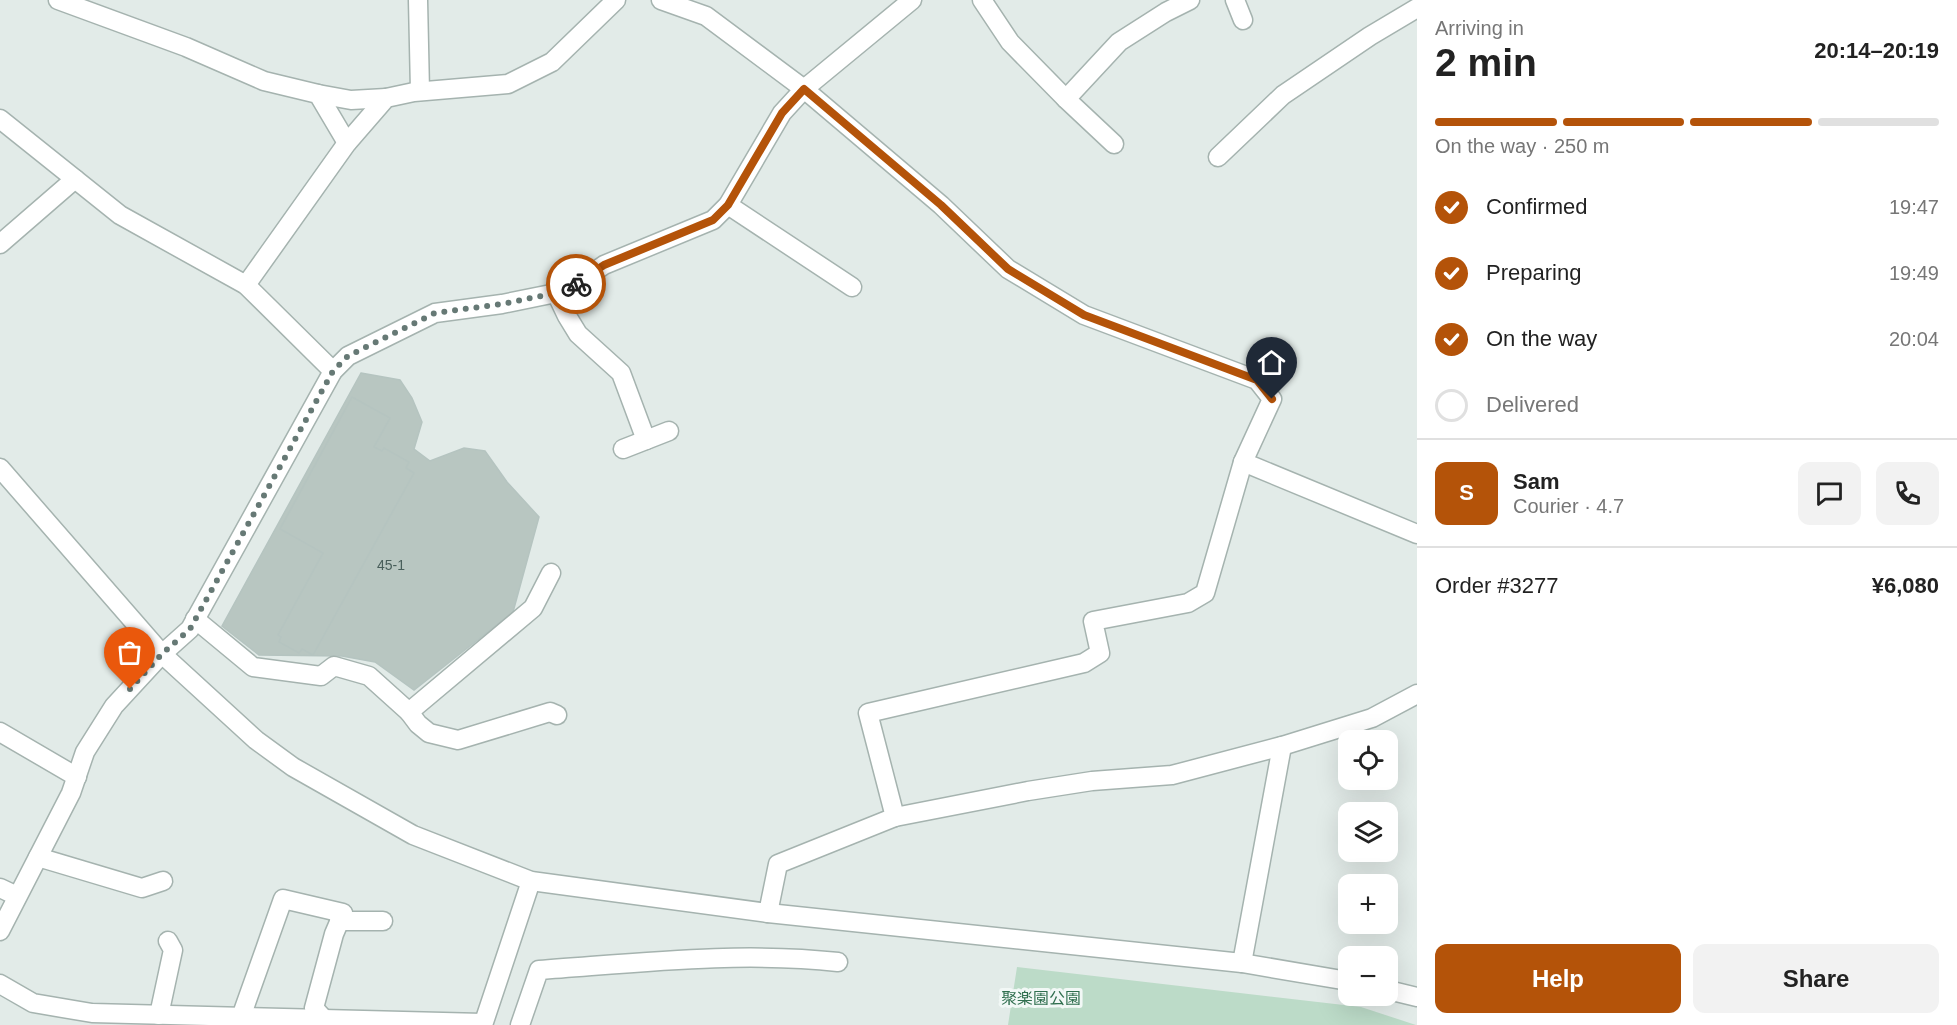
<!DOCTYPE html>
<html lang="en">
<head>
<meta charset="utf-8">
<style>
	body { margin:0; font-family:Arial,"Noto Sans JP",sans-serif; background:#f2f2f2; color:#222; height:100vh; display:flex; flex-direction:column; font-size:22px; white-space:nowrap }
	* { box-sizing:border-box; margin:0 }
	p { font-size:20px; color:#767676 }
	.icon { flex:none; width:33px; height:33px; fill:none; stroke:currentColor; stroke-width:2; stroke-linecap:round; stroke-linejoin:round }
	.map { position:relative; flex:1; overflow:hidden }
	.details { display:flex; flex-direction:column; background:#fff; width:540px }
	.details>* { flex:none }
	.fabs { position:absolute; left:1338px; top:730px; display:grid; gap:12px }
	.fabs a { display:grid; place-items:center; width:60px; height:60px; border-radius:12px; background:#fff; box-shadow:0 6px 24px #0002; font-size:30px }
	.pin { position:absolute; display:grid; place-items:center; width:51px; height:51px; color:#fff; margin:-62px -26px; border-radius:50% 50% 50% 0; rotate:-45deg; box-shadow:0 0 6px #0007 }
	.pin .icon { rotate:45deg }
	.courier { position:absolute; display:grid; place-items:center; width:60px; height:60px; margin:-30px; border:4px solid #b45309; border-radius:50%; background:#fff; color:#222; box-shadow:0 2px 8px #0007 }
	.summary em { font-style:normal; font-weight:700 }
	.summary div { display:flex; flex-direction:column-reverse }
	.summary { display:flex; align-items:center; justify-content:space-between; height:102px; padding:0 18px }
	h1 { font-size:39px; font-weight:700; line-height:45px }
	.bar { display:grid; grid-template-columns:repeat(4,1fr); gap:9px 6px; align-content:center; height:72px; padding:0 18px }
	.bar i { height:8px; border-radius:4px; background:#e0e0e0 }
	.bar .active { background:#b45309 }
	.bar p { grid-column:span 4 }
	.line { display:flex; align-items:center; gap:15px; padding:0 18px; border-top:2px solid #e0e0e0 }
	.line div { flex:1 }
	.round { display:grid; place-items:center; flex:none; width:63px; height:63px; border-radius:12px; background:#f2f2f2 }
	ol { padding:0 18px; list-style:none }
	li { display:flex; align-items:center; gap:18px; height:66px }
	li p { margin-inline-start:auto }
	li .icon { padding:6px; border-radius:50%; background:#b45309; color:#fff; stroke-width:4 }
	li:last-child { color:#767676 }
	li i { width:33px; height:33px; border:3px solid #e0e0e0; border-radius:50% }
	.cta { display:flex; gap:12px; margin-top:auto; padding:12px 18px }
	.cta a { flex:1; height:69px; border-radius:12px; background:#b45309; color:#fff; font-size:24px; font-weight:700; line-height:69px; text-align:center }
	.cta a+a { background:#f2f2f2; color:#222 }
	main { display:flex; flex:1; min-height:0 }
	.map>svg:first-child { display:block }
</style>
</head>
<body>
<main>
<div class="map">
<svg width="1417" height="1025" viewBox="0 0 1417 1025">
	<rect width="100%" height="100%" fill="#e2ebe8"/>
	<!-- green -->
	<path fill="#bcdbc8" d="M 1017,967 L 1361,1007 L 1416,1025 L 1008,1025 Z"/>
	<!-- building -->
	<g fill="#b8c6c1" stroke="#b5c4c0" stroke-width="1.5">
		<path d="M 361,373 L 400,380 L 412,398 L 422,422 L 414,449 L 430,461 L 464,448 L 485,451 L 507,482 L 539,517 L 513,612 L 414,690 L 375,662 L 342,656 L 259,655 L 222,626 Z"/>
		<path d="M 352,397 L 390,418 L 374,447 L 382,451 L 384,448 L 409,462 L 406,468 L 414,473 L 313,655 L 302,649 L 299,653 L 279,642 L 281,637 L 278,635 L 323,553 L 280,529 Z"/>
	</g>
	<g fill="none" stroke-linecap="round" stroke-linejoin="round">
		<defs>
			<g id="minor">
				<path d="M 58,0 L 186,47 L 264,81 L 318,94 L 347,143"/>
				<path d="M 418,0 L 420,91"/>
				<path d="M 661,0 L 706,16 L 804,89 L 941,205 L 1008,269 L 1084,315 L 1257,380 L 1272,399 L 1243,462 L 1205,593 L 1188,603 L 1093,621 L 1100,653 L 1084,663 L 868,713 L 895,817"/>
				<path d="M 982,0 L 1010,42 L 1066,99 L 1114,144"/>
				<path d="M 1235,0 L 1243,20"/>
				<path d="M 318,94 L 351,100 L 386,98"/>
				<path d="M 1066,99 L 1119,42 L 1166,12 L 1190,0"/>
				<path d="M 0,119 L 120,215 L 246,285 L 333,371"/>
				<path d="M 1218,157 L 1283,95 L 1370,36 L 1417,8"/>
				<path d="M 728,205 L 852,287"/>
				<path d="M 0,244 L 75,179"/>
				<path d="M 246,285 L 347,143 L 386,98 L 414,92 L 508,84 L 552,62 L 616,0"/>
				<path d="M 556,293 L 567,316 L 578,334 L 621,373 L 646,440"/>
				<path d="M 623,449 L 669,431"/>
				<path d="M 1243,462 L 1417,534"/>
				<path d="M 195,619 L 253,667 L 321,676 L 334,666 L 369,676 L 409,712 L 533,608 L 551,573"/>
				<path d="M 409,712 L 418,724 L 429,733 L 458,740 L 550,712 L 557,715"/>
				<path d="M 0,732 L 77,777"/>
				<path d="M 38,857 L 142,888 L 163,881"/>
				<path d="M 0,888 L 17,896"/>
				<path d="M 768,913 L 778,864 L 895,817 L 1028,791 L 1092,781 L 1172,775 L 1282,746 L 1372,718 L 1417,694"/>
				<path d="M 339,921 L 383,921"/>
				<path d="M 0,931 L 71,793 L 85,752 L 114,706 L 162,654 L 190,629 L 333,371 L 348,356 L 435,313 L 502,304 L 556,293 L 577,284 L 604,265 L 713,220 L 728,205 L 782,113 L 804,89 L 912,0"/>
				<path d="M 1242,963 L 1282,746"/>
				<path d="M 0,984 L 33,1003 L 92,1013 L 483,1023"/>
				<path d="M 159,1015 L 173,950 L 168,941"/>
				<path d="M 241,1017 L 283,899 L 343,913 L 334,934 L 314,1008 L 324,1019"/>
				<path d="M 483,1025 L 531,881"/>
				<path d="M 520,1025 L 539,970 C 638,963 739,951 838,962"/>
			</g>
			<g id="tertiary">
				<path d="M 0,468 L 162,654 L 256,740 L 293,767 L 413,835 L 531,881 L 768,913 L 1242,963 L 1348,981"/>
				<path d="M 1388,990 L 1417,997"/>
			</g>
		</defs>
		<!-- minor casing -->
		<use href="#minor" stroke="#a5b3af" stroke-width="21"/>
		<!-- tertiary casing -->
		<use href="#tertiary" stroke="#a5b3af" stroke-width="21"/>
		<!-- minor -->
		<use href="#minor" stroke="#fff" stroke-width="18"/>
		<!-- tertiary -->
		<use href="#tertiary" stroke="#fff" stroke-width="18"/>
	</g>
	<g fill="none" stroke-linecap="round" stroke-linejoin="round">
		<!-- done -->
		<path stroke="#667975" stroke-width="6" stroke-dasharray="0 10.8" d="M 130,689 L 162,654 L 190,629 L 333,371 L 348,356 L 435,313 L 502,304 L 556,293 L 576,284"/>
		<!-- route -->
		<path stroke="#b45309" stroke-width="8" d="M 576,284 L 604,265 L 713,220 L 728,205 L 782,113 L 804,89 L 941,205 L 1008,269 L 1084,315 L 1257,380 L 1272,399"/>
	</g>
	<g text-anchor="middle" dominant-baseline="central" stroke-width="6" stroke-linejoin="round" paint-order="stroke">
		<!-- number labels -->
		<g font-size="14" fill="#485e5a">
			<text x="391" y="565">45-1</text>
		</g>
		<!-- park labels -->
		<g font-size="16" fill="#306f4f" stroke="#f2f8f6">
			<text x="1041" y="998">聚楽園公園</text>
		</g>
	</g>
</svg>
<div class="fabs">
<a><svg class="icon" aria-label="locate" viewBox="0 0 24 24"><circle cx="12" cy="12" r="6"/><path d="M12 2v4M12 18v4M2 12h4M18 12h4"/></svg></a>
<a><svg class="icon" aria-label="layers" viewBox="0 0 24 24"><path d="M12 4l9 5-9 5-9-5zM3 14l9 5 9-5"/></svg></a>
<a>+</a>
<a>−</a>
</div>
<div class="pin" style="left:130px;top:689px;background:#ea580c"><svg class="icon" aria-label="bag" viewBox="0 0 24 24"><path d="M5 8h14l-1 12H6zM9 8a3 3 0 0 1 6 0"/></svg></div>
<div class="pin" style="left:1272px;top:399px;background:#1f2937"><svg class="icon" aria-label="home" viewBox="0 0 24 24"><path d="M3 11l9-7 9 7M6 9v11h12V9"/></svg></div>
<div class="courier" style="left:576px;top:284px"><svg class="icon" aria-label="bike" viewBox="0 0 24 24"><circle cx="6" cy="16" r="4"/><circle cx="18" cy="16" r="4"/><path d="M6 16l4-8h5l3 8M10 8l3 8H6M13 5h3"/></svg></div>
</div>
<section class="details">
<div class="summary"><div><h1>2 min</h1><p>Arriving in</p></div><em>20:14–20:19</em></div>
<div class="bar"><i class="active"></i><i class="active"></i><i class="active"></i><i></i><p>On the way · 250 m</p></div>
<ol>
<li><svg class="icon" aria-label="check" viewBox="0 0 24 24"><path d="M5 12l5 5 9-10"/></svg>Confirmed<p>19:47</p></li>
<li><svg class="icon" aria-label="check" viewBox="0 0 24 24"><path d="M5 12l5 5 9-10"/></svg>Preparing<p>19:49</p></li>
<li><svg class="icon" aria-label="check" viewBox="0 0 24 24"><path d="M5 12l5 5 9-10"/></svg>On the way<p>20:04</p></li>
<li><i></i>Delivered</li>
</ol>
<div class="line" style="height:108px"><b class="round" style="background:#b45309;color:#fff">S</b><div><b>Sam</b><p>Courier · 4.7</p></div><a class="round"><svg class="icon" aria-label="chat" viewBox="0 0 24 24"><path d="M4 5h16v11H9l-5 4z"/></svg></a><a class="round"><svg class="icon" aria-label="phone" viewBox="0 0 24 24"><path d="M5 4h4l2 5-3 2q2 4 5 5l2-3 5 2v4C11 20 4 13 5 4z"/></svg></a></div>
<div class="line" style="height:78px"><div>Order #3277</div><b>¥6,080</b></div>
<div class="cta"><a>Help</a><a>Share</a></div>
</section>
</main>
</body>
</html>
